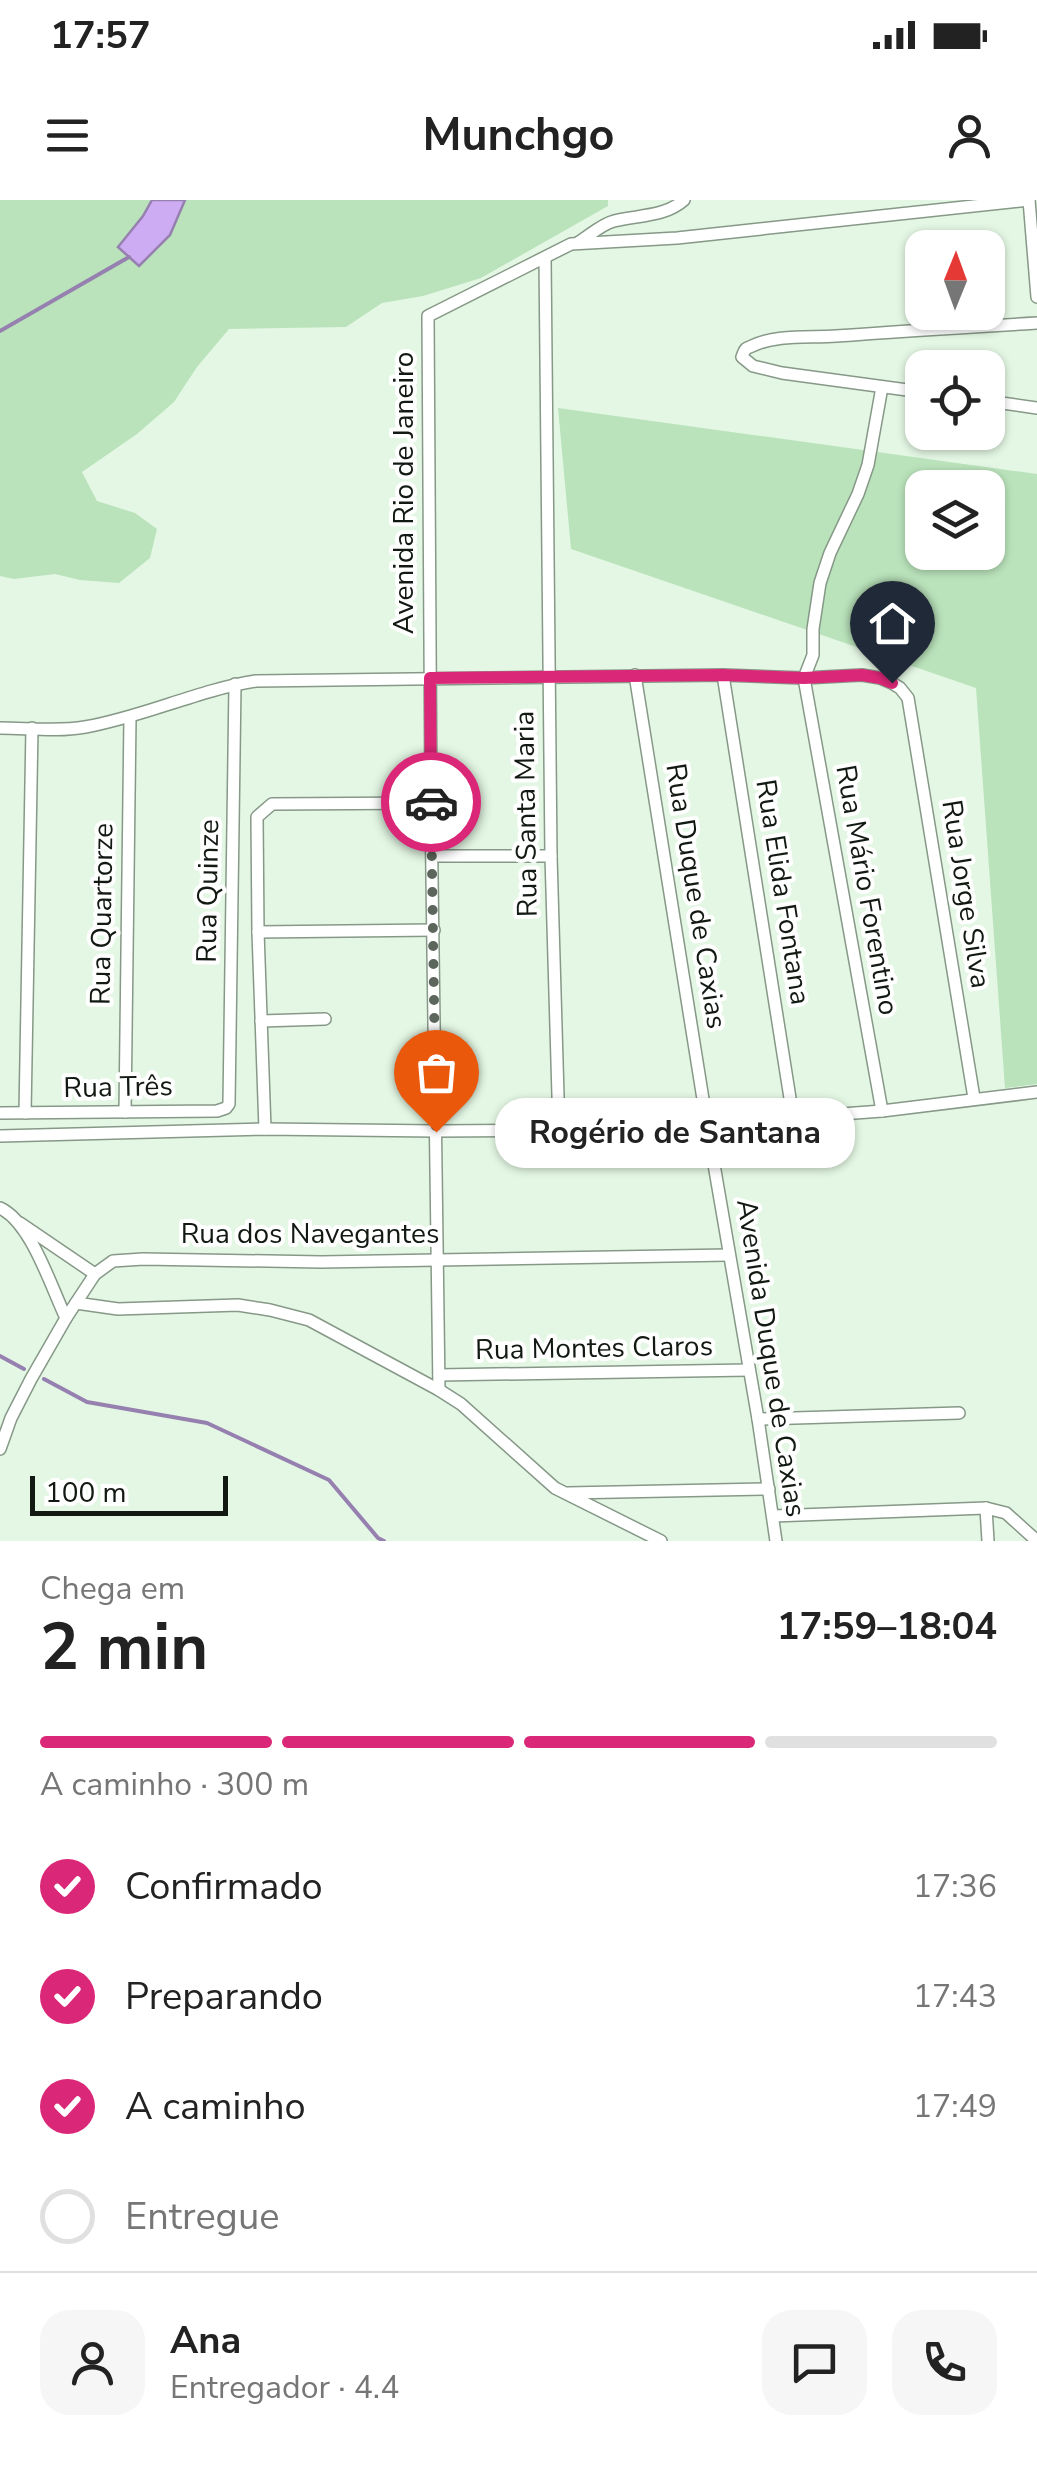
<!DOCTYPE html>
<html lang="pt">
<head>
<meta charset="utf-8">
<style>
	body { margin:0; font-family:"Nunito Sans",sans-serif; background:#f6f6f6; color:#222; height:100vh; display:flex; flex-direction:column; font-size:38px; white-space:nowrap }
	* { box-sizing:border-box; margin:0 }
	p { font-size:32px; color:#767676 }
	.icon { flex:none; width:55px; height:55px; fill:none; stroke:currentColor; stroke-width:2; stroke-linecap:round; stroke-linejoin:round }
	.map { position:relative; height:1341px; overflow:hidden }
	.sheet { display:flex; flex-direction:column; background:#fff; flex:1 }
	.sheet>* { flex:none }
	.needle { width:65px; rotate:1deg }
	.controls { position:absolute; left:905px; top:30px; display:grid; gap:20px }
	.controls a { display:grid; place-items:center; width:100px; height:100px; border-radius:20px; background:#fff; box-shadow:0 2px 8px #0004; font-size:50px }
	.scale { position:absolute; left:30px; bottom:25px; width:198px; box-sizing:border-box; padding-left:10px; border:5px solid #121812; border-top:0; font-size:28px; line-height:35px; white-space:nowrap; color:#121812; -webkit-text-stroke:8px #fff; paint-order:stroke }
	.pin { position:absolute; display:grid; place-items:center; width:85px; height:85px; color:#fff; margin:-102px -42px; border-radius:50% 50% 50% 0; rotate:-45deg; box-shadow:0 0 10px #0007 }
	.pin .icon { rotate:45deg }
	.courier { position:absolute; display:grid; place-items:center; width:100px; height:100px; margin:-50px; border:8px solid #db2777; border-radius:50%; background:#fff; color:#222; box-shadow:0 2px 12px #0007 }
	.bubble { position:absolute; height:70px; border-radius:30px; background:#fff; box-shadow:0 2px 8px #0004; font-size:32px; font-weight:700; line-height:70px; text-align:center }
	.head em { font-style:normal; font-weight:700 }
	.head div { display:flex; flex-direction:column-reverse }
	.head { display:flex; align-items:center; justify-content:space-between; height:170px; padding:0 40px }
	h1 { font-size:65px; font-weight:700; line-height:75px }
	.bar { display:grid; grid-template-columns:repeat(4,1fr); gap:15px 10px; align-content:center; height:120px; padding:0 40px }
	.bar i { height:12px; border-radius:8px; background:#e0e0e0 }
	.bar .selected { background:#db2777 }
	.bar p { grid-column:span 4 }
	.line { display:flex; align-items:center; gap:25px; padding:0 40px; border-top:2px solid #e0e0e0 }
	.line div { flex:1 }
	.round { display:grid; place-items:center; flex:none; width:105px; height:105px; border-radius:30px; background:#f6f6f6 }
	ol { padding:0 40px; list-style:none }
	li { display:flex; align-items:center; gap:30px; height:110px }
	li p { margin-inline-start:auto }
	li .icon { padding:10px; border-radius:50%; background:#db2777; color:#fff; stroke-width:4 }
	li:last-child { color:#767676 }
	li i { width:55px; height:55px; border:5px solid #e0e0e0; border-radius:50% }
	.status { display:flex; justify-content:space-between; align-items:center; height:70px; padding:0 50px; background:#fff; direction:ltr }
	.status svg { height:28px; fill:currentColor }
	header { display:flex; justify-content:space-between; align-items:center; height:130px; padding:0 40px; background:#fff; font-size:45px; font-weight:700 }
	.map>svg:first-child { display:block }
</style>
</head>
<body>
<div class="status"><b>17:57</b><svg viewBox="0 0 49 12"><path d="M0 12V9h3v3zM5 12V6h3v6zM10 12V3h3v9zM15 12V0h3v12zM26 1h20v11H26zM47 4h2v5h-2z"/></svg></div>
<header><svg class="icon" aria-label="menu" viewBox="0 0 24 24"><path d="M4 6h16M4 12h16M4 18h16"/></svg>Munchgo<svg class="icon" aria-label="person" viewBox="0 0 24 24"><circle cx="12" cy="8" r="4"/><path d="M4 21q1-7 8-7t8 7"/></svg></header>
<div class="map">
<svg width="1037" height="1341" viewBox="0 0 1037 1341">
	<rect width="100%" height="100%" fill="#e4f7e4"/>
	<!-- green -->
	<g fill="#bae3bb" fill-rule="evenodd">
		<path d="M 0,0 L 608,0 L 608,6 L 481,78 L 423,96 L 382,103 L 346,127 L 229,129 L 197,167 L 174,202 L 137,234 L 82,272 L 97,301 L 135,313 L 157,329 L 150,358 L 119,383 L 80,380 L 55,374 L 14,379 L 0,376 Z"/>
		<path d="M 558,208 L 1037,274 L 1037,884 L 1005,888 L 976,488 L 571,349 ZM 922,288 L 988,288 L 988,352 L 922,352 Z"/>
	</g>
	<!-- water -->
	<path fill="#ceacf3" stroke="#9680b0" stroke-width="2.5" d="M 152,0 L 185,0 L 170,35 L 139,66 L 118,47 L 143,16 Z"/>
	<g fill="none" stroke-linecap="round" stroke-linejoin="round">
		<!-- stream -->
		<g stroke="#9680b0" stroke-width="4">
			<path d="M 0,131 L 129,57"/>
			<path d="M 0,1156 L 24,1169"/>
			<path d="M 44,1179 L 87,1202 L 207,1223 L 329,1280 L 378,1338 L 384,1341"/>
		</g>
		<defs>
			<g id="minor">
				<path d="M 1029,0 L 1037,97"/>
				<path d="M 579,42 C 590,35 602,24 614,21 C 638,15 665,17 684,0"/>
				<path d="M 545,58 L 551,656 L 559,930"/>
				<path d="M 922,192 L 782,173 L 753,166 L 742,157 C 745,149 744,149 752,146 C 776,134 810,138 836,136 C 903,131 970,127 1037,123"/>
				<path d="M 988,201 L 1037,208"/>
				<path d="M 635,475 L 707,924 L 758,1219 L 776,1341"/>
				<path d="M 723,475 L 793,917"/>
				<path d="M 0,528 C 27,528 58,532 85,527 C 143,517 198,490 256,481 L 723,475 L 804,478 L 862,475 L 880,478 L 892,483 L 900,488 L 908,498 L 974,898"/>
				<path d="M 433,656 L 551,656"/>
				<path d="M 258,732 L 434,730"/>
				<path d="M 261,821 L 325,819"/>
				<path d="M 882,911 L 804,478 L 813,455 L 813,429 L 820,383 L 830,353 L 858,294 L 868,265 L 882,187"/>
				<path d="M 125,912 L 130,517"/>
				<path d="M 0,913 L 217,911 L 226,908 L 229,904 L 235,484"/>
				<path d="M 25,913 L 32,528"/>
				<path d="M 265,929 L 258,732 L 257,617 L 272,604 L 431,603"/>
				<path d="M 0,936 L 265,929 L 436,931 L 559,930 L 707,924 L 882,911 L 1037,892"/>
				<path d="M 0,1008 C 31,1022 51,1087 66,1118"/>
				<path d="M 20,1023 L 95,1074"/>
				<path d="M 76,1103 L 118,1109 L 238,1105 L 270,1110 L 309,1120 L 439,1190 L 461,1204 L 555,1288 L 661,1341"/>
				<path d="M 439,1175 L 749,1170"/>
				<path d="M 439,1190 L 431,603 L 428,116 L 571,44 L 677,38 L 1029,0"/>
				<path d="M 758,1219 L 959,1213"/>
				<path d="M 0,1249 L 11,1218 L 31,1179 L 66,1118 L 95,1074 L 113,1061 L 143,1059 L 321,1062 L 729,1055"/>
				<path d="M 568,1293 L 769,1289"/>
				<path d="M 986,1308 L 988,1341"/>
				<path d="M 773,1316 L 986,1308 L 1006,1313 L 1037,1341"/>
			</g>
		</defs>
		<!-- minor casing -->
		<use href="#minor" stroke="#869887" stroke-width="14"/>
		<!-- minor -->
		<use href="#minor" stroke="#fff" stroke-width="11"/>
	</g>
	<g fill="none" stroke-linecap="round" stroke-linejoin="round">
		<!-- done -->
		<path stroke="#5c665c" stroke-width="10" stroke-dasharray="0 18" d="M 431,602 L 436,932"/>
		<!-- route -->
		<path stroke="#db2777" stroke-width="12" d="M 431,602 L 430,478 L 723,475 L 804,478 L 862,475 L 880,478 L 892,483"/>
	</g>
	<g text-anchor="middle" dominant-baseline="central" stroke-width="8" stroke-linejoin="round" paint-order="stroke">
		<!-- street labels -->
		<g font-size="28" fill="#121812" stroke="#fff">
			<text transform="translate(404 293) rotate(-90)">Avenida Rio de Janeiro</text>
			<text transform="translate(526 614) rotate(-91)">Rua Santa Maria</text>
			<text transform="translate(867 690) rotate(80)">Rua Mário Forentino</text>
			<text transform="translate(208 691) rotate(-89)">Rua Quinze</text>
			<text transform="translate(783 692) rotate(81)">Rua Elida Fontana</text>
			<text transform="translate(966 694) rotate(81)">Rua Jorge Silva</text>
			<text transform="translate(696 696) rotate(81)">Rua Duque de Caxias</text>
			<text transform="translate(102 714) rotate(-89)">Rua Quartorze</text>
			<text transform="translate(118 887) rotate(-1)">Rua Três</text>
			<text x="310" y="1034">Rua dos Navegantes</text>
			<text transform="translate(594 1148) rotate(-1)">Rua Montes Claros</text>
			<text transform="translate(771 1158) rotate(81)">Avenida Duque de Caxias</text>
		</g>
	</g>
</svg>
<div class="controls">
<a><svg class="needle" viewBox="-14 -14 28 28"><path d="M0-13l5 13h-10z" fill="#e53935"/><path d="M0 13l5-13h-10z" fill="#767676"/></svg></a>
<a><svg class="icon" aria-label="locate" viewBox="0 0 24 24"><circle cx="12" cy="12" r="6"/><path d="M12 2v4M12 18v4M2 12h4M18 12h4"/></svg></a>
<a><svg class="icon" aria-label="layers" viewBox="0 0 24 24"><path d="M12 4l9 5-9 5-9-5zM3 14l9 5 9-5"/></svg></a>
</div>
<div class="scale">100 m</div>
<div class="pin" style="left:436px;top:932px;background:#ea580c"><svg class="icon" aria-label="bag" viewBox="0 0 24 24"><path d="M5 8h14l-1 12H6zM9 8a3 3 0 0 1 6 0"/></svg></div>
<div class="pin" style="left:892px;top:483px;background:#1f2937"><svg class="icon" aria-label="home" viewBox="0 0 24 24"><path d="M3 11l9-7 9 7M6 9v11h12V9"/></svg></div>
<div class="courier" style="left:431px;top:602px"><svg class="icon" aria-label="car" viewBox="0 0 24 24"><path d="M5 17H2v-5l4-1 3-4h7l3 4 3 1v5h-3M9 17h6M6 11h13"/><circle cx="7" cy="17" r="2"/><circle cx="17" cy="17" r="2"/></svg></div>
<div class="bubble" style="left:495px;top:898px;width:360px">Rogério de Santana</div>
</div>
<section class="sheet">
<div class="head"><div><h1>2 min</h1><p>Chega em</p></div><em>17:59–18:04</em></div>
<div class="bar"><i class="selected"></i><i class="selected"></i><i class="selected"></i><i></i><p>A caminho · 300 m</p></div>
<ol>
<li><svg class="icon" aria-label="check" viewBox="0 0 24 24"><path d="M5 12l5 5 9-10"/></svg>Confirmado<p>17:36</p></li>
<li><svg class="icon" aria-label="check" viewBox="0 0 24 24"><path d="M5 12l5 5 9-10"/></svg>Preparando<p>17:43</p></li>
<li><svg class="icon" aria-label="check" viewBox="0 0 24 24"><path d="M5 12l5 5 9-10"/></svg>A caminho<p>17:49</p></li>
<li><i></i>Entregue</li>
</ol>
<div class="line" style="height:180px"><a class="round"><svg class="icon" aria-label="person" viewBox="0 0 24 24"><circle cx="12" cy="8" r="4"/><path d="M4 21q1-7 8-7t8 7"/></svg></a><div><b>Ana</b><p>Entregador · 4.4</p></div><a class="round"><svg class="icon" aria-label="chat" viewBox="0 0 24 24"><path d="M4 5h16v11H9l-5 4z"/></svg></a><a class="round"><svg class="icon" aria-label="phone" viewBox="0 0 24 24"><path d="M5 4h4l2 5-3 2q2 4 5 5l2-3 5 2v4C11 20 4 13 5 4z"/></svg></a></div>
</section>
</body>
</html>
